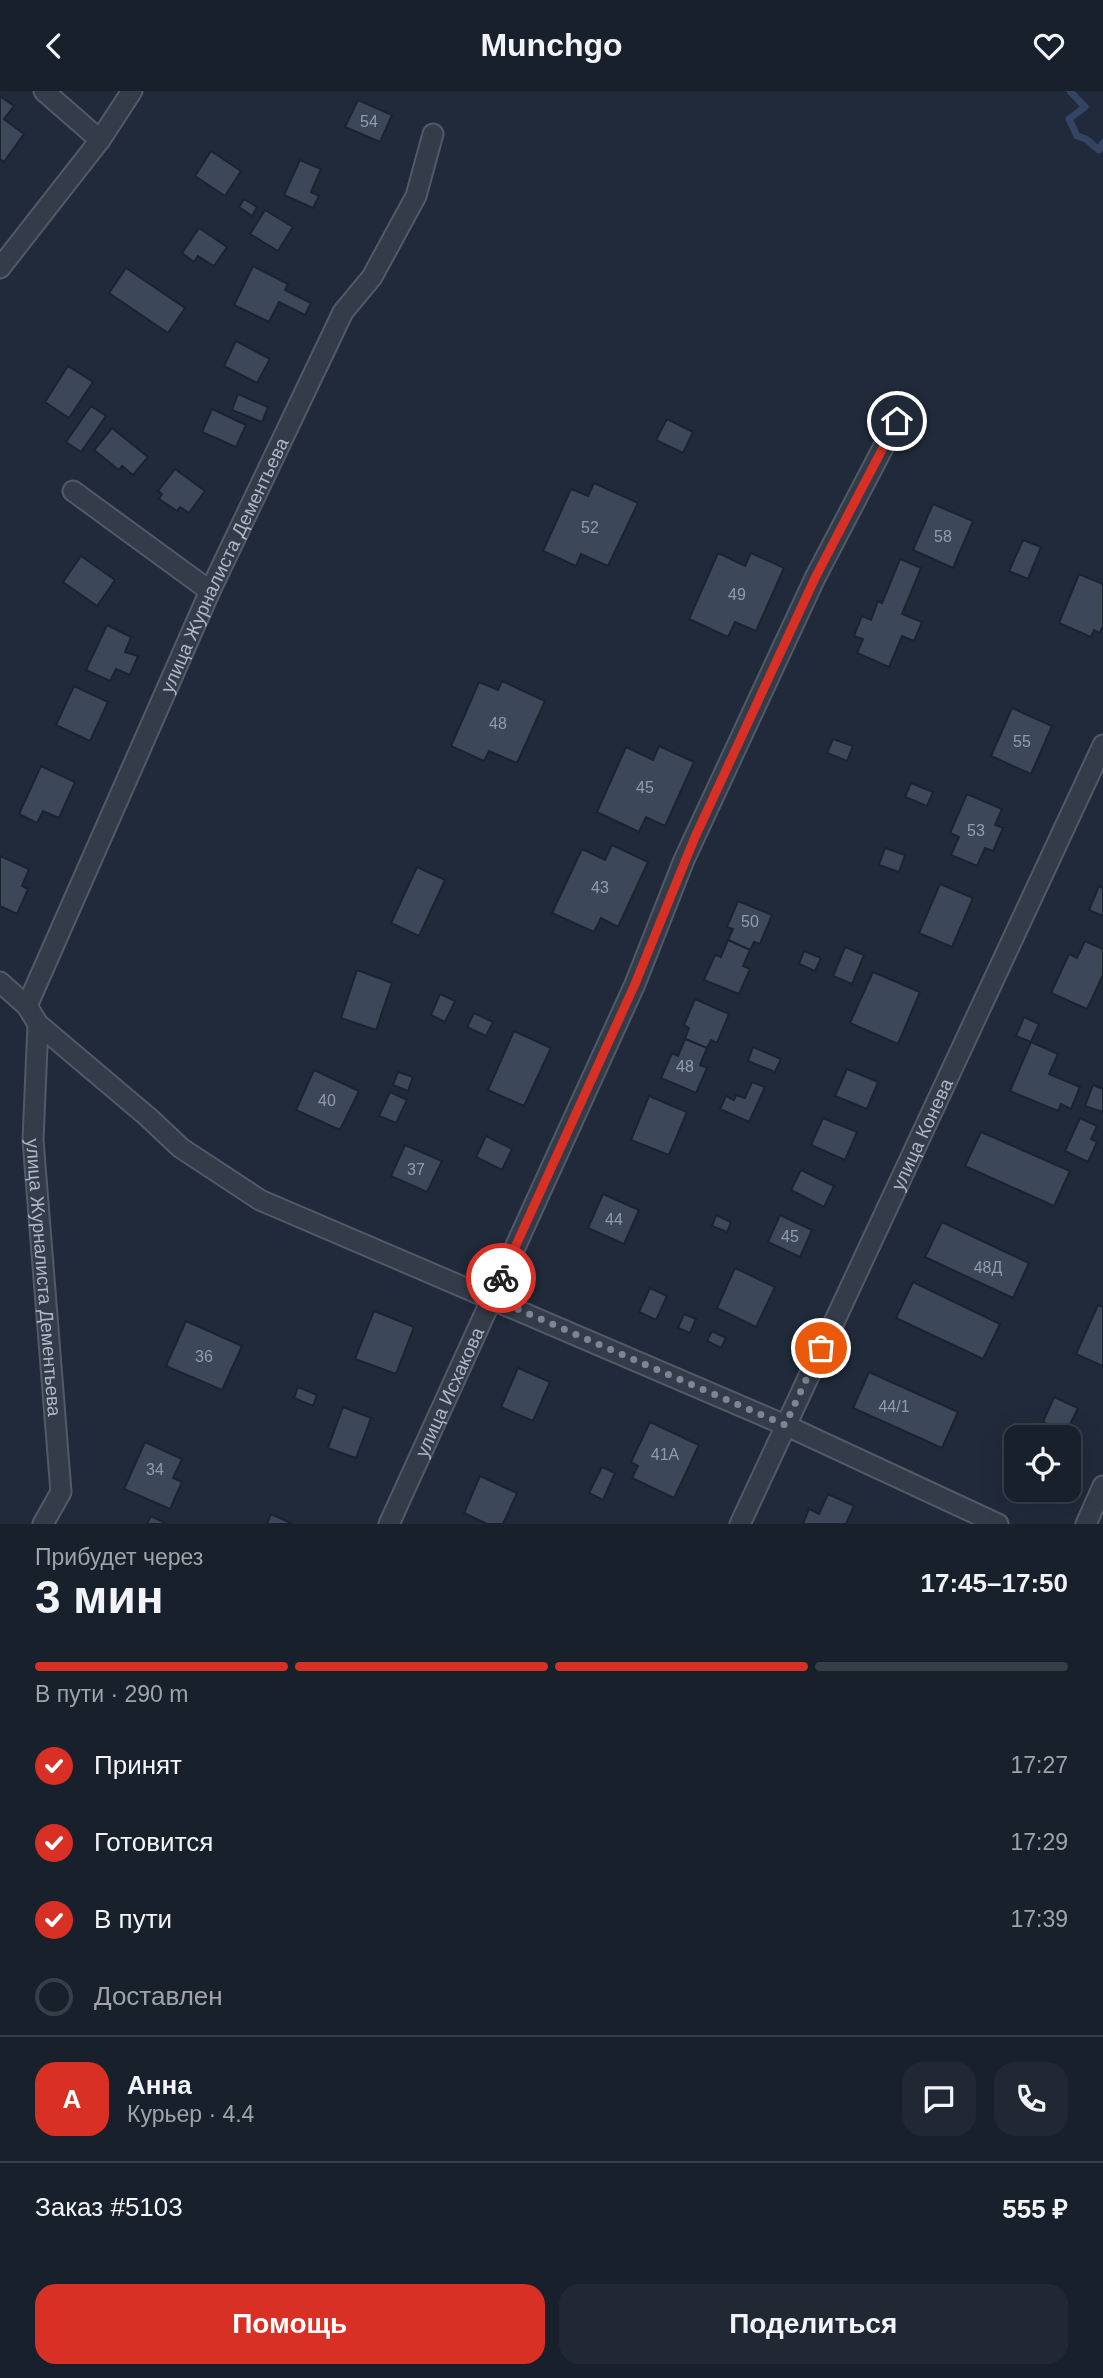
<!DOCTYPE html>
<html lang="ru">
<head>
<meta charset="utf-8">
<style>
	body { margin:0; font-family:Arial,sans-serif; background:#212834; color:#f1f3f6; height:100vh; display:flex; flex-direction:column; font-size:26px; white-space:nowrap }
	* { box-sizing:border-box; margin:0 }
	p { font-size:23px; color:#9fa3a9 }
	.icon { flex:none; width:38px; height:38px; fill:none; stroke:currentColor; stroke-width:2; stroke-linecap:round; stroke-linejoin:round }
	.map { position:relative; height:1433px; overflow:hidden }
	.panel { display:flex; flex-direction:column; background:#18202c; flex:1 }
	.panel>* { flex:none }
	.tools { position:absolute; left:1004px; top:1334px; display:grid; gap:14px }
	.tools a { display:grid; place-items:center; width:77px; height:77px; border-radius:14px; background:#18202c; box-shadow:0 7px 28px #0002,0 0 0 2px #363e48; font-size:35px }
	.pin { position:absolute; display:grid; place-items:center; width:60px; height:60px; color:#fff; margin:-30px; border:4px solid #fff; border-radius:50%; box-shadow:0 2px 7px #0007 }
	.courier { position:absolute; display:grid; place-items:center; width:70px; height:70px; margin:-35px; border:5px solid #d93025; border-radius:50%; background:#fff; color:#222; box-shadow:0 2px 9px #0007 }
	.summary em { font-style:normal; font-weight:600 }
	.summary div { display:flex; flex-direction:column-reverse }
	.summary { display:flex; align-items:center; justify-content:space-between; height:119px; padding:0 35px }
	h1 { font-size:46px; font-weight:600; line-height:52px }
	.bar { display:grid; grid-template-columns:repeat(4,1fr); gap:10px 7px; align-content:center; height:84px; padding:0 35px }
	.bar i { height:9px; border-radius:5px; background:#363e48 }
	.bar .active { background:#d93025 }
	.bar p { grid-column:span 4 }
	.line { display:flex; align-items:center; gap:18px; padding:0 35px; border-top:2px solid #363e48 }
	.line div { flex:1 }
	.round { display:grid; place-items:center; flex:none; width:74px; height:74px; border-radius:21px; background:#212834 }
	ol { padding:0 35px; list-style:none }
	li { display:flex; align-items:center; gap:21px; height:77px }
	li p { margin-inline-start:auto }
	li .icon { padding:7px; border-radius:50%; background:#d93025; color:#fff; stroke-width:4 }
	li:last-child { color:#9fa3a9 }
	li i { width:38px; height:38px; border:4px solid #363e48; border-radius:50% }
	.primary-button { display:flex; gap:14px; margin-top:auto; padding:14px 35px }
	.primary-button a { flex:1; height:80px; border-radius:21px; background:#d93025; color:#fff; font-size:28px; font-weight:600; line-height:80px; text-align:center }
	.primary-button a+a { background:#212834; color:#f1f3f6 }
	header { display:flex; justify-content:space-between; align-items:center; height:91px; padding:0 35px; background:#18202c; font-size:32px; font-weight:600 }
	.map>svg:first-child { display:block }
</style>
</head>
<body>
<header><svg class="icon" aria-label="back" viewBox="0 0 24 24"><path d="M15 5l-7 7 7 7"/></svg>Munchgo<svg class="icon" aria-label="heart" viewBox="0 0 24 24"><path d="M12 20l-8-8c-3-5 5-10 8-4 3-6 11-1 8 4z"/></svg></header>
<div class="map">
<svg width="1103" height="1433" viewBox="0 0 1103 1433">
	<rect width="100%" height="100%" fill="#202a3a"/>
	<g fill="none" stroke-linecap="round" stroke-linejoin="round">
		<!-- stream -->
		<path stroke="#334562" stroke-width="7" d="M 1070,0 L 1085,16 L 1069,28 L 1077,45 L 1086,48 L 1099,59 L 1103,52"/>
	</g>
	<!-- building -->
	<g fill="#3c485a" stroke="#1b2331" stroke-width="2">
		<path d="M 0,5 L 14,15 L 4,28 L 24,43 L 4,71 L 0,68 Z"/>
		<path d="M 358,9 L 392,24 L 380,51 L 345,36 Z"/>
		<path d="M 211,60 L 241,80 L 225,105 L 195,85 Z"/>
		<path d="M 300,69 L 321,78 L 311,101 L 319,105 L 313,117 L 284,104 Z"/>
		<path d="M 244,108 L 257,116 L 252,125 L 239,116 Z"/>
		<path d="M 265,119 L 293,136 L 278,160 L 250,143 Z"/>
		<path d="M 199,137 L 227,156 L 214,175 L 198,165 L 194,171 L 182,162 Z"/>
		<path d="M 253,175 L 288,193 L 285,199 L 311,212 L 305,224 L 279,211 L 269,231 L 234,214 Z"/>
		<path d="M 126,177 L 185,217 L 168,242 L 109,202 Z"/>
		<path d="M 236,250 L 270,268 L 257,292 L 224,275 Z"/>
		<path d="M 68,275 L 93,291 L 69,327 L 45,311 Z"/>
		<path d="M 238,303 L 268,316 L 262,331 L 232,319 Z"/>
		<path d="M 91,315 L 106,325 L 81,361 L 66,351 Z"/>
		<path d="M 212,318 L 246,334 L 236,356 L 202,341 Z"/>
		<path d="M 667,328 L 693,341 L 683,362 L 656,349 Z"/>
		<path d="M 112,337 L 148,366 L 133,384 L 122,375 L 119,379 L 94,359 Z"/>
		<path d="M 175,378 L 205,400 L 189,422 L 180,416 L 177,420 L 159,408 L 162,403 L 158,400 Z"/>
		<path d="M 594,392 L 638,412 L 608,475 L 581,463 L 576,475 L 543,460 L 571,398 L 588,405 Z"/>
		<path d="M 933,413 L 973,430 L 953,477 L 913,459 Z"/>
		<path d="M 1023,449 L 1041,456 L 1028,488 L 1009,480 Z"/>
		<path d="M 718,462 L 745,475 L 751,462 L 784,477 L 756,540 L 735,531 L 728,546 L 689,528 Z"/>
		<path d="M 81,465 L 115,489 L 97,515 L 63,491 Z"/>
		<path d="M 900,468 L 921,477 L 902,523 L 922,531 L 914,550 L 902,545 L 889,576 L 857,562 L 863,548 L 854,545 L 862,525 L 871,529 L 878,510 L 882,512 Z"/>
		<path d="M 1079,483 L 1103,493 L 1103,535 L 1100,542 L 1094,539 L 1091,546 L 1059,532 Z"/>
		<path d="M 107,534 L 131,546 L 125,561 L 138,565 L 130,584 L 116,578 L 110,590 L 86,579 Z"/>
		<path d="M 502,590 L 545,610 L 517,672 L 489,660 L 484,670 L 451,655 L 479,591 L 498,599 Z"/>
		<path d="M 74,595 L 108,611 L 90,650 L 56,634 Z"/>
		<path d="M 1012,617 L 1052,635 L 1031,683 L 991,665 Z"/>
		<path d="M 833,648 L 853,655 L 847,670 L 827,662 Z"/>
		<path d="M 659,655 L 694,671 L 665,735 L 646,726 L 639,741 L 597,721 L 626,656 L 653,669 Z"/>
		<path d="M 41,675 L 75,691 L 59,727 L 43,720 L 37,732 L 19,723 Z"/>
		<path d="M 911,692 L 933,701 L 927,715 L 905,706 Z"/>
		<path d="M 967,703 L 1002,718 L 995,734 L 1003,737 L 993,760 L 985,757 L 977,775 L 951,764 L 959,746 L 950,742 Z"/>
		<path d="M 612,754 L 648,771 L 618,836 L 601,827 L 594,841 L 552,822 L 582,758 L 605,769 Z"/>
		<path d="M 885,757 L 905,764 L 899,781 L 879,774 Z"/>
		<path d="M 0,765 L 29,778 L 22,795 L 28,798 L 17,823 L 0,815 Z"/>
		<path d="M 417,776 L 445,789 L 419,845 L 391,832 Z"/>
		<path d="M 940,793 L 973,807 L 952,856 L 919,842 Z"/>
		<path d="M 1099,795 L 1103,797 L 1103,825 L 1089,819 Z"/>
		<path d="M 738,810 L 772,824 L 760,853 L 754,851 L 750,859 L 728,849 L 733,838 L 727,836 Z"/>
		<path d="M 728,849 L 750,859 L 743,875 L 750,878 L 739,903 L 704,889 L 715,864 L 721,866 Z"/>
		<path d="M 1085,850 L 1103,858 L 1103,884 L 1087,918 L 1051,902 L 1069,863 L 1077,867 Z"/>
		<path d="M 845,856 L 864,864 L 852,893 L 833,885 Z"/>
		<path d="M 804,860 L 821,867 L 815,880 L 799,873 Z"/>
		<path d="M 357,879 L 392,892 L 376,939 L 341,927 Z"/>
		<path d="M 873,881 L 920,901 L 898,953 L 850,932 Z"/>
		<path d="M 440,903 L 455,910 L 445,931 L 431,924 Z"/>
		<path d="M 695,908 L 729,923 L 717,952 L 711,949 L 707,957 L 685,948 L 689,937 L 684,934 Z"/>
		<path d="M 474,922 L 493,931 L 486,945 L 467,936 Z"/>
		<path d="M 1024,926 L 1039,933 L 1031,951 L 1016,945 Z"/>
		<path d="M 514,940 L 551,957 L 524,1015 L 488,999 Z"/>
		<path d="M 685,948 L 707,957 L 700,974 L 707,977 L 696,1002 L 661,987 L 672,962 L 678,965 Z"/>
		<path d="M 1031,951 L 1058,963 L 1049,983 L 1080,996 L 1071,1018 L 1061,1013 L 1058,1020 L 1010,1000 Z"/>
		<path d="M 753,956 L 781,968 L 775,981 L 748,970 Z"/>
		<path d="M 847,978 L 878,991 L 867,1018 L 835,1005 Z"/>
		<path d="M 314,979 L 359,1000 L 340,1039 L 296,1019 Z"/>
		<path d="M 398,981 L 413,986 L 408,1000 L 393,994 Z"/>
		<path d="M 752,991 L 765,996 L 749,1031 L 720,1018 L 726,1005 L 734,1009 L 736,1004 L 745,1007 Z"/>
		<path d="M 1093,994 L 1103,998 L 1103,1021 L 1085,1015 Z"/>
		<path d="M 390,1001 L 407,1009 L 396,1032 L 379,1025 Z"/>
		<path d="M 649,1005 L 687,1021 L 669,1064 L 631,1049 Z"/>
		<path d="M 823,1027 L 857,1041 L 845,1069 L 811,1054 Z"/>
		<path d="M 1080,1027 L 1097,1035 L 1091,1048 L 1097,1051 L 1088,1071 L 1065,1060 Z"/>
		<path d="M 981,1041 L 1070,1080 L 1054,1115 L 965,1075 Z"/>
		<path d="M 486,1045 L 512,1058 L 502,1079 L 476,1066 Z"/>
		<path d="M 405,1054 L 442,1070 L 427,1101 L 391,1085 Z"/>
		<path d="M 801,1079 L 834,1095 L 824,1116 L 791,1099 Z"/>
		<path d="M 603,1103 L 639,1119 L 624,1153 L 588,1137 Z"/>
		<path d="M 716,1124 L 731,1131 L 727,1141 L 712,1135 Z"/>
		<path d="M 780,1124 L 812,1139 L 800,1166 L 768,1151 Z"/>
		<path d="M 942,1131 L 1029,1172 L 1013,1207 L 925,1166 Z"/>
		<path d="M 735,1177 L 775,1196 L 756,1236 L 717,1217 Z"/>
		<path d="M 913,1191 L 1000,1233 L 983,1268 L 896,1227 Z"/>
		<path d="M 650,1197 L 667,1205 L 656,1229 L 639,1221 Z"/>
		<path d="M 1098,1214 L 1103,1216 L 1103,1275 L 1076,1263 Z"/>
		<path d="M 374,1220 L 414,1236 L 396,1283 L 355,1268 Z"/>
		<path d="M 684,1223 L 696,1228 L 690,1242 L 678,1237 Z"/>
		<path d="M 186,1230 L 242,1255 L 222,1299 L 166,1275 Z"/>
		<path d="M 712,1240 L 726,1247 L 721,1257 L 707,1250 Z"/>
		<path d="M 518,1277 L 550,1291 L 533,1330 L 501,1316 Z"/>
		<path d="M 869,1281 L 958,1321 L 942,1357 L 853,1317 Z"/>
		<path d="M 298,1296 L 317,1304 L 313,1315 L 294,1307 Z"/>
		<path d="M 1054,1306 L 1078,1317 L 1066,1342 L 1043,1331 Z"/>
		<path d="M 343,1316 L 371,1327 L 356,1367 L 328,1357 Z"/>
		<path d="M 650,1331 L 699,1354 L 674,1407 L 632,1387 L 638,1375 L 631,1371 Z"/>
		<path d="M 145,1351 L 182,1368 L 173,1387 L 182,1391 L 170,1418 L 124,1398 Z"/>
		<path d="M 602,1376 L 615,1382 L 603,1409 L 589,1402 Z"/>
		<path d="M 480,1385 L 517,1402 L 503,1433 L 487,1433 L 464,1422 Z"/>
		<path d="M 828,1403 L 854,1415 L 846,1433 L 803,1433 L 809,1418 L 819,1423 Z"/>
		<path d="M 271,1423 L 293,1433 L 267,1433 Z"/>
		<path d="M 151,1425 L 167,1433 L 147,1433 Z"/>
	</g>
	<g fill="none" stroke-linecap="round" stroke-linejoin="round">
		<defs>
			<g id="street">
				<path d="M 44,0 L 100,49"/>
				<path d="M 0,177 L 100,49 L 132,0"/>
				<path d="M 73,400 L 210,500"/>
				<path d="M 0,891 L 27,915 L 38,933 L 148,1026 L 181,1057 L 260,1109 L 785,1334 L 998,1433"/>
				<path id="s1" d="M 27,915 L 210,500 L 343,221 L 372,186 L 416,105 L 433,43"/>
				<path id="s2" d="M 38,933 L 33,1049 L 61,1401 L 43,1433"/>
				<path id="s3" d="M 389,1433 L 635,893 L 684,769 L 815,487 L 897,330"/>
				<path id="s4" d="M 740,1433 L 1103,654"/>
				<path d="M 1086,1433 L 1103,1395"/>
			</g>
		</defs>
		<!-- street casing -->
		<use href="#street" stroke="#515a68" stroke-width="23"/>
		<!-- street -->
		<use href="#street" stroke="#343c4a" stroke-width="19"/>
	</g>
	<g fill="none" stroke-linecap="round" stroke-linejoin="round">
		<!-- done -->
		<path stroke="#7c8696" stroke-width="7" stroke-dasharray="0 12.6" d="M 501,1187 L 492,1207 L 785,1334 L 821,1257"/>
		<!-- route -->
		<path stroke="#d93025" stroke-width="9" d="M 501,1187 L 635,893 L 695,746 L 815,487 L 897,330"/>
	</g>
	<g text-anchor="middle" dominant-baseline="central" stroke-width="5" stroke-linejoin="round" paint-order="stroke">
		<!-- number labels -->
		<g font-size="16" fill="#929bac">
			<text x="369" y="30">54</text>
			<text x="590" y="436">52</text>
			<text x="943" y="445">58</text>
			<text x="737" y="503">49</text>
			<text x="498" y="632">48</text>
			<text x="1022" y="650">55</text>
			<text x="645" y="696">45</text>
			<text x="976" y="739">53</text>
			<text x="600" y="796">43</text>
			<text x="750" y="830">50</text>
			<text x="685" y="975">48</text>
			<text x="327" y="1009">40</text>
			<text x="416" y="1078">37</text>
			<text x="614" y="1128">44</text>
			<text x="790" y="1145">45</text>
			<text x="988" y="1176">48Д</text>
			<text x="204" y="1265">36</text>
			<text x="894" y="1315">44/1</text>
			<text x="665" y="1363">41А</text>
			<text x="155" y="1378">34</text>
		</g>
		<!-- street labels -->
		<g font-size="19" fill="#aeb7c7" stroke="#19212f">
			<text stroke="none"><textPath href="#s1" startOffset="483">улица Журналиста Дементьева</textPath></text>
			<text stroke="none"><textPath href="#s4" startOffset="430">улица Конева</textPath></text>
			<text stroke="none"><textPath href="#s2" startOffset="254">улица Журналиста Дементьева</textPath></text>
			<text stroke="none"><textPath href="#s3" startOffset="145">улица Исхакова</textPath></text>
		</g>
	</g>
</svg>
<div class="tools">
<a><svg class="icon" aria-label="locate" viewBox="0 0 24 24"><circle cx="12" cy="12" r="6"/><path d="M12 2v4M12 18v4M2 12h4M18 12h4"/></svg></a>
</div>
<div class="pin" style="left:821px;top:1257px;background:#ea580c"><svg class="icon" aria-label="bag" viewBox="0 0 24 24"><path d="M5 8h14l-1 12H6zM9 8a3 3 0 0 1 6 0"/></svg></div>
<div class="pin" style="left:897px;top:330px;background:#1f2937"><svg class="icon" aria-label="home" viewBox="0 0 24 24"><path d="M3 11l9-7 9 7M6 9v11h12V9"/></svg></div>
<div class="courier" style="left:501px;top:1187px"><svg class="icon" aria-label="bike" viewBox="0 0 24 24"><circle cx="6" cy="16" r="4"/><circle cx="18" cy="16" r="4"/><path d="M6 16l4-8h5l3 8M10 8l3 8H6M13 5h3"/></svg></div>
</div>
<section class="panel">
<div class="summary"><div><h1>3 мин</h1><p>Прибудет через</p></div><em>17:45–17:50</em></div>
<div class="bar"><i class="active"></i><i class="active"></i><i class="active"></i><i></i><p>В пути · 290 m</p></div>
<ol>
<li><svg class="icon" aria-label="check" viewBox="0 0 24 24"><path d="M5 12l5 5 9-10"/></svg>Принят<p>17:27</p></li>
<li><svg class="icon" aria-label="check" viewBox="0 0 24 24"><path d="M5 12l5 5 9-10"/></svg>Готовится<p>17:29</p></li>
<li><svg class="icon" aria-label="check" viewBox="0 0 24 24"><path d="M5 12l5 5 9-10"/></svg>В пути<p>17:39</p></li>
<li><i></i>Доставлен</li>
</ol>
<div class="line" style="height:126px"><b class="round" style="background:#d93025;color:#fff">А</b><div><b>Анна</b><p>Курьер · 4.4</p></div><a class="round"><svg class="icon" aria-label="chat" viewBox="0 0 24 24"><path d="M4 5h16v11H9l-5 4z"/></svg></a><a class="round"><svg class="icon" aria-label="phone" viewBox="0 0 24 24"><path d="M5 4h4l2 5-3 2q2 4 5 5l2-3 5 2v4C11 20 4 13 5 4z"/></svg></a></div>
<div class="line" style="height:91px"><div>Заказ #5103</div><b>555 ₽</b></div>
<div class="primary-button"><a>Помощь</a><a>Поделиться</a></div>
</section>
</body>
</html>
